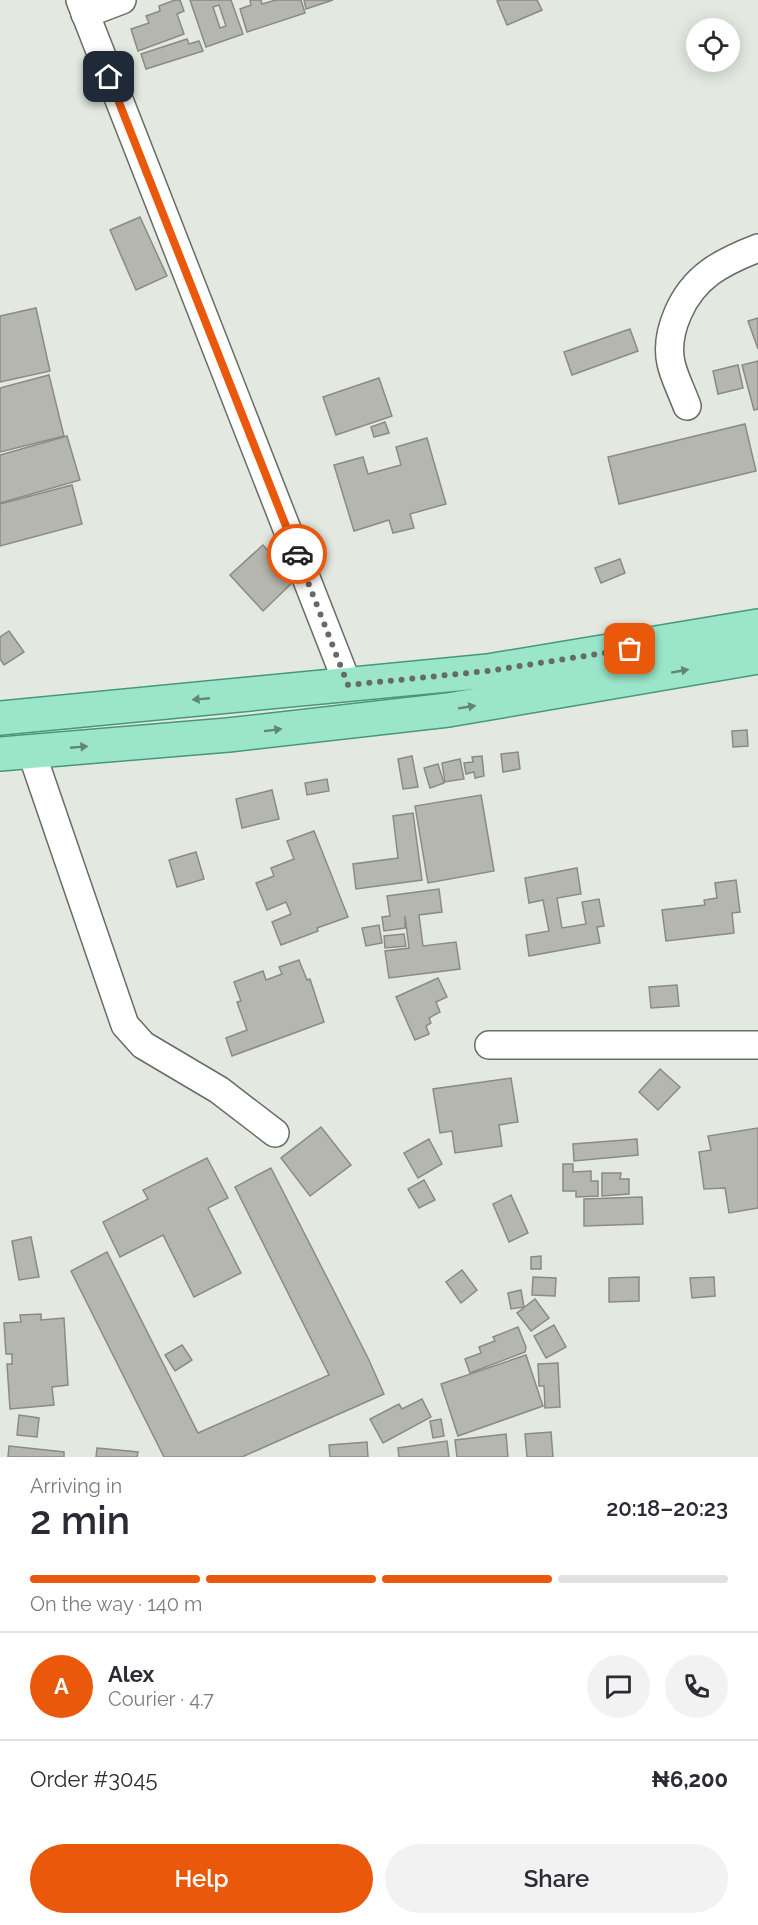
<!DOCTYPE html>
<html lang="en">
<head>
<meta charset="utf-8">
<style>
	body { margin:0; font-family:Raleway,sans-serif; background:#f2f2f3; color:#2b2b33; height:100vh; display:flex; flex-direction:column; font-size:22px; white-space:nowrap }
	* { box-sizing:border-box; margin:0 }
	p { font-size:20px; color:#7c7c81 }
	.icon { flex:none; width:33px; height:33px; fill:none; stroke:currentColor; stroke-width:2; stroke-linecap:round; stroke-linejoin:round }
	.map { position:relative; height:1457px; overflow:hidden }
	.sheet { display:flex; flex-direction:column; background:#fff; flex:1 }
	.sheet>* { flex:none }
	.fabs { position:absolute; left:686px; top:18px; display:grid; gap:12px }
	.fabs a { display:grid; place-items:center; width:54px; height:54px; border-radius:50%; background:#fff; box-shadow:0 3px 15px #0003; font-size:30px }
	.pin { position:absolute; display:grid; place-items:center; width:51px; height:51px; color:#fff; margin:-26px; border-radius:12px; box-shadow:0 3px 9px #0006 }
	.courier { position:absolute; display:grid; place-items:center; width:60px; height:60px; margin:-30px; border:4px solid #ea580c; border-radius:50%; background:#fff; color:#222; box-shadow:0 2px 8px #0007 }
	.head em { font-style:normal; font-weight:600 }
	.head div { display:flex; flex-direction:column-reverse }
	.head { display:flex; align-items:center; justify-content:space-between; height:102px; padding:0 30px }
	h1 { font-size:39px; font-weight:600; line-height:45px }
	.bar { display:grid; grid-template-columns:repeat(4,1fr); gap:9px 6px; align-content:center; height:72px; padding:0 30px }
	.bar i { height:8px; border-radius:4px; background:#e1e1e2 }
	.bar .active { background:#ea580c }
	.bar p { grid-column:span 4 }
	.line { display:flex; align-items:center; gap:15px; padding:0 30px; border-top:2px solid #e1e1e2 }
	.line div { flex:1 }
	.round { display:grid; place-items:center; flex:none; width:63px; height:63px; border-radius:32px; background:#f2f2f3 }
	.primary-button { display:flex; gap:12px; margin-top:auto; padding:12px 30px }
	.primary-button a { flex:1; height:69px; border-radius:36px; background:#ea580c; color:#fff; font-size:24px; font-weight:600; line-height:69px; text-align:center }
	.primary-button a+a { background:#f2f2f3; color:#2b2b33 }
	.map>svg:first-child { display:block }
</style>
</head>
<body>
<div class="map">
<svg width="758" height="1457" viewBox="0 0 758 1457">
	<rect width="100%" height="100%" fill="#e3e9e1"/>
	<!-- building -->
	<g fill="#b5b7ae" stroke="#8a8b83" stroke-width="1.5" fill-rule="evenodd">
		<path d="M 175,0 L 180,0 L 184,11 L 177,14 L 184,34 L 138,51 L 131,29 L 149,23 L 146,16 L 160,11 L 159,6 Z"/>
		<path d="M 190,0 L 231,0 L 243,34 L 206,47 ZM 219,5 L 226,26 L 220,28 L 213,7 Z"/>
		<path d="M 250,0 L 261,0 L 262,4 L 276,0 L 301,0 L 305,13 L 247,32 L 240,9 L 251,5 Z"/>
		<path d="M 304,0 L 333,0 L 306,9 Z"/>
		<path d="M 500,0 L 537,0 L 542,10 L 507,25 L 497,1 Z"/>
		<path d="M 187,39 L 189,44 L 199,41 L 203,51 L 146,69 L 141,54 Z"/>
		<path d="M 140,217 L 167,276 L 136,290 L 110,230 Z"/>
		<path d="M 36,308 L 50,371 L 0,382 L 0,316 Z"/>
		<path d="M 758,318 L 758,349 L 748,321 Z"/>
		<path d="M 630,329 L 638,351 L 572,375 L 564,352 Z"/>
		<path d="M 758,361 L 758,409 L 754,410 L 742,365 Z"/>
		<path d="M 738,365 L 743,388 L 718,394 L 713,371 Z"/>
		<path d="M 49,375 L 64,436 L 0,452 L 0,388 Z"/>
		<path d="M 379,378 L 392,416 L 336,435 L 323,397 Z"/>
		<path d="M 385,422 L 389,433 L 374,437 L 371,427 Z"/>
		<path d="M 745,424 L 756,471 L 619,504 L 608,457 Z"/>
		<path d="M 67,436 L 80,480 L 0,503 L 0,455 Z"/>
		<path d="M 427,438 L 446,504 L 410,514 L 414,528 L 393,533 L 389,520 L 354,531 L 334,465 L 363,457 L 368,474 L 401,465 L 396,447 Z"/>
		<path d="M 72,485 L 82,524 L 0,546 L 0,504 Z"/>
		<path d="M 263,545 L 295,580 L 263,611 L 230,575 Z"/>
		<path d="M 620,559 L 625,573 L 601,583 L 595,568 Z"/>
		<path d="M 9,631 L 24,652 L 4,665 L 0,659 L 0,637 Z"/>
		<path d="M 747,730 L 748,746 L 733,747 L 732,731 Z"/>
		<path d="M 518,752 L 520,769 L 503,772 L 501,754 Z"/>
		<path d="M 412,756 L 418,787 L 403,789 L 398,759 Z"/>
		<path d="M 482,756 L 484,776 L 475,778 L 474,772 L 466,774 L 464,763 L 473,762 L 472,757 Z"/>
		<path d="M 460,759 L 464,779 L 445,782 L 442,763 Z"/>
		<path d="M 438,764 L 444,783 L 430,788 L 424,768 Z"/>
		<path d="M 327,779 L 329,791 L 307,795 L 305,783 Z"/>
		<path d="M 272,790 L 279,819 L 242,828 L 236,799 Z"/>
		<path d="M 481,795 L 494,871 L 428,883 L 415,806 Z"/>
		<path d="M 413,813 L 422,880 L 356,889 L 353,864 L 398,858 L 393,816 Z"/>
		<path d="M 314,831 L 348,917 L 317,928 L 318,931 L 281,945 L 272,922 L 291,914 L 286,902 L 267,910 L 256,883 L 274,876 L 271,868 L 294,859 L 287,841 Z"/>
		<path d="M 196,852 L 204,879 L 177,887 L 169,860 Z"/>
		<path d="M 577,868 L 581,894 L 557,898 L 562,928 L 586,924 L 582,902 L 599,899 L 604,926 L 597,927 L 600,943 L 529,956 L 526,935 L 549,931 L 543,900 L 529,903 L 525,878 Z"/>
		<path d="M 736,880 L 740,912 L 732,913 L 734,933 L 666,941 L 662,910 L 705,905 L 704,900 L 717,898 L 715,883 Z"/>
		<path d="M 439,889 L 442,912 L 419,915 L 423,946 L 456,942 L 460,969 L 389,978 L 385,951 L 409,948 L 405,916 L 405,928 L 384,931 L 382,917 L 390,916 L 387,896 Z"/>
		<path d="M 379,925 L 382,943 L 366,946 L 362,928 Z"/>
		<path d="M 404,934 L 406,946 L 385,948 L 384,936 Z"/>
		<path d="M 299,960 L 307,980 L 310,979 L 324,1022 L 232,1056 L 226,1038 L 247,1030 L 237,1002 L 241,1001 L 234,982 L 263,971 L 266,980 L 282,974 L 279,967 Z"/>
		<path d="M 438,978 L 447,997 L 436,1002 L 440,1012 L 429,1018 L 431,1023 L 426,1026 L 429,1034 L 415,1040 L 396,997 Z"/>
		<path d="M 677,985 L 679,1006 L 651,1008 L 649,987 Z"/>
		<path d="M 660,1069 L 680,1087 L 658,1110 L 639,1092 Z"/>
		<path d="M 511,1078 L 518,1122 L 499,1125 L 502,1146 L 455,1153 L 452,1131 L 440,1133 L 433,1089 Z"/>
		<path d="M 321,1127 L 351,1165 L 310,1196 L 281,1158 Z"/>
		<path d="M 758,1128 L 758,1208 L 729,1213 L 725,1188 L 704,1189 L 699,1152 L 711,1150 L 708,1136 Z"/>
		<path d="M 429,1139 L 442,1164 L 418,1178 L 404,1153 Z"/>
		<path d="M 637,1139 L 638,1155 L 574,1161 L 573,1144 Z"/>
		<path d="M 207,1158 L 228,1198 L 208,1208 L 241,1273 L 194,1297 L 163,1235 L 120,1257 L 103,1222 L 148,1199 L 143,1190 Z"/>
		<path d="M 563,1164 L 573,1164 L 573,1172 L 591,1171 L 591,1181 L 598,1181 L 598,1196 L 576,1197 L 576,1191 L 563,1191 Z"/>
		<path d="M 271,1168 L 368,1358 L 384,1394 L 242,1457 L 164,1457 L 71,1271 L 107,1252 L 198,1433 L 329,1375 L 235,1187 Z"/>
		<path d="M 602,1173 L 621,1173 L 620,1179 L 629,1179 L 629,1194 L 602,1196 Z"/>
		<path d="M 424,1180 L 435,1200 L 419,1208 L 408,1189 Z"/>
		<path d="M 511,1195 L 528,1233 L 509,1242 L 493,1204 Z"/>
		<path d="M 642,1197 L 643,1224 L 584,1226 L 584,1199 Z"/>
		<path d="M 31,1237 L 39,1277 L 19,1280 L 12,1241 Z"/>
		<path d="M 541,1256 L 541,1269 L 531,1269 L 531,1257 Z"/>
		<path d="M 462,1270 L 477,1290 L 461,1303 L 446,1282 Z"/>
		<path d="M 533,1277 L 556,1278 L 555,1296 L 532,1295 Z"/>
		<path d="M 639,1277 L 639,1301 L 609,1302 L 609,1278 Z"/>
		<path d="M 714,1277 L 715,1296 L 692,1298 L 690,1278 Z"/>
		<path d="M 521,1290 L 524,1307 L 511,1309 L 508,1293 Z"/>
		<path d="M 535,1299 L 549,1318 L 531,1331 L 517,1313 Z"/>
		<path d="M 41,1314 L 41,1320 L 64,1318 L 68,1385 L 52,1387 L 54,1405 L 10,1409 L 7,1364 L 12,1364 L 12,1354 L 6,1354 L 4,1323 L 21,1322 L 20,1315 Z"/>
		<path d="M 554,1325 L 566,1347 L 546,1358 L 534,1336 Z"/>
		<path d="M 518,1327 L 526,1347 L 525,1352 L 470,1373 L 465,1359 L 481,1353 L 479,1347 L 495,1341 L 493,1337 Z"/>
		<path d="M 182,1345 L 192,1360 L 175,1371 L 165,1355 Z"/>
		<path d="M 526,1355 L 543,1406 L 458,1436 L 441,1384 Z"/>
		<path d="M 558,1363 L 560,1407 L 545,1408 L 544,1386 L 539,1386 L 538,1364 Z"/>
		<path d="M 422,1399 L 431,1417 L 383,1443 L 370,1419 L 399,1404 L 402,1409 Z"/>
		<path d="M 19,1415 L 39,1418 L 37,1437 L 17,1435 Z"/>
		<path d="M 441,1419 L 444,1436 L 433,1438 L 430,1421 Z"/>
		<path d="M 551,1432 L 553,1457 L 527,1457 L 525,1434 Z"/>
		<path d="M 506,1434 L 508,1457 L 457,1457 L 455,1440 Z"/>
		<path d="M 447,1441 L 449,1457 L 399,1457 L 398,1448 Z"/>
		<path d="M 367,1442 L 368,1457 L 330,1457 L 329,1445 Z"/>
		<path d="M 9,1446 L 64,1452 L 64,1457 L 8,1457 Z"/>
		<path d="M 97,1448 L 138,1452 L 137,1457 L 96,1457 Z"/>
	</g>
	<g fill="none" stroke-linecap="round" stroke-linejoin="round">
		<defs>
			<g id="minor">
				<path d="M 80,0 L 348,685"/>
				<path d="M 85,14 L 122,0"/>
				<path d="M 687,406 C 682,392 674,377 671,363 C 667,345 671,329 678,313 C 694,276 722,262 758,248"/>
				<path d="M 31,751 L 125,1025 L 143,1045 L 219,1090 L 275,1133"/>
				<path d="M 489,1045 L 758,1045"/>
			</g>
			<g id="major">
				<path d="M 0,718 L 488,671 L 758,626"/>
				<path d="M 0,754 L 228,735 L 448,710 L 758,657"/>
			</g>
		</defs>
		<!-- minor casing -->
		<use href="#minor" stroke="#676c65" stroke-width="30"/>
		<!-- major casing -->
		<use href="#major" stroke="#469878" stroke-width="36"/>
		<!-- minor -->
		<use href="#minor" stroke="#fff" stroke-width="27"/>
		<!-- major -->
		<use href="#major" stroke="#9be6ca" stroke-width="33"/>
	</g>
	<!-- one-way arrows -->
	<defs><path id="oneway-solid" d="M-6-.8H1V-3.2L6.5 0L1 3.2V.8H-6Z" transform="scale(1.5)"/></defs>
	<g fill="#608676">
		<use href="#oneway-solid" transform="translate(680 671) rotate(-10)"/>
		<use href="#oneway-solid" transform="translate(201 699) rotate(175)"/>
		<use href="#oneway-solid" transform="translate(467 707) rotate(-9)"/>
		<use href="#oneway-solid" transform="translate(273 730) rotate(-7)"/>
		<use href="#oneway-solid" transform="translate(79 747) rotate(-5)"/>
	</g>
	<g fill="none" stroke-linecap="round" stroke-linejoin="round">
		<!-- done -->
		<path stroke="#676a66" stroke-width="6" stroke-dasharray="0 10.8" d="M 297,554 L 348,685 L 488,671 L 630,649"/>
		<!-- route -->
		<path stroke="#ea580c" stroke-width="8" d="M 109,77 L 297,554"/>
	</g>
</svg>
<div class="fabs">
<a><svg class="icon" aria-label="locate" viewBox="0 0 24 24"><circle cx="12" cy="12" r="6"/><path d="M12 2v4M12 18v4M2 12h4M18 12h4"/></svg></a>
</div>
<div class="pin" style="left:630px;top:649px;background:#ea580c"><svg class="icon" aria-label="bag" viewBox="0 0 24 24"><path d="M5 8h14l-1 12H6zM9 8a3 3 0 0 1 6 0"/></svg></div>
<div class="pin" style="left:109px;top:77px;background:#1f2937"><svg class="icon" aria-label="home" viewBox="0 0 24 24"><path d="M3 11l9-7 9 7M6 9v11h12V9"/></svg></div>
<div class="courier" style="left:297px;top:554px"><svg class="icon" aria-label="car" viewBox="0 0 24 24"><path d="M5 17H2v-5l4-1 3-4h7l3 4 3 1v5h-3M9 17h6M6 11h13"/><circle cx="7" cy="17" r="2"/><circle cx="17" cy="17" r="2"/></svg></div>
</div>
<section class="sheet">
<div class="head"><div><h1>2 min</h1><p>Arriving in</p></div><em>20:18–20:23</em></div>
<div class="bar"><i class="active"></i><i class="active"></i><i class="active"></i><i></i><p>On the way · 140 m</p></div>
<div class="line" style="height:108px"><b class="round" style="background:#ea580c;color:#fff">A</b><div><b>Alex</b><p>Courier · 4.7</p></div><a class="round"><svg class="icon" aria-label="chat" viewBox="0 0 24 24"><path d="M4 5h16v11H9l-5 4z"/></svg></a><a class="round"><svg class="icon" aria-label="phone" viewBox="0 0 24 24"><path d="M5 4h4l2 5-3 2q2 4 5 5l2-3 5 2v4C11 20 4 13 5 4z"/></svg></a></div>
<div class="line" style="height:78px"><div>Order #3045</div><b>₦6,200</b></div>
<div class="primary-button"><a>Help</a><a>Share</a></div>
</section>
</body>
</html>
